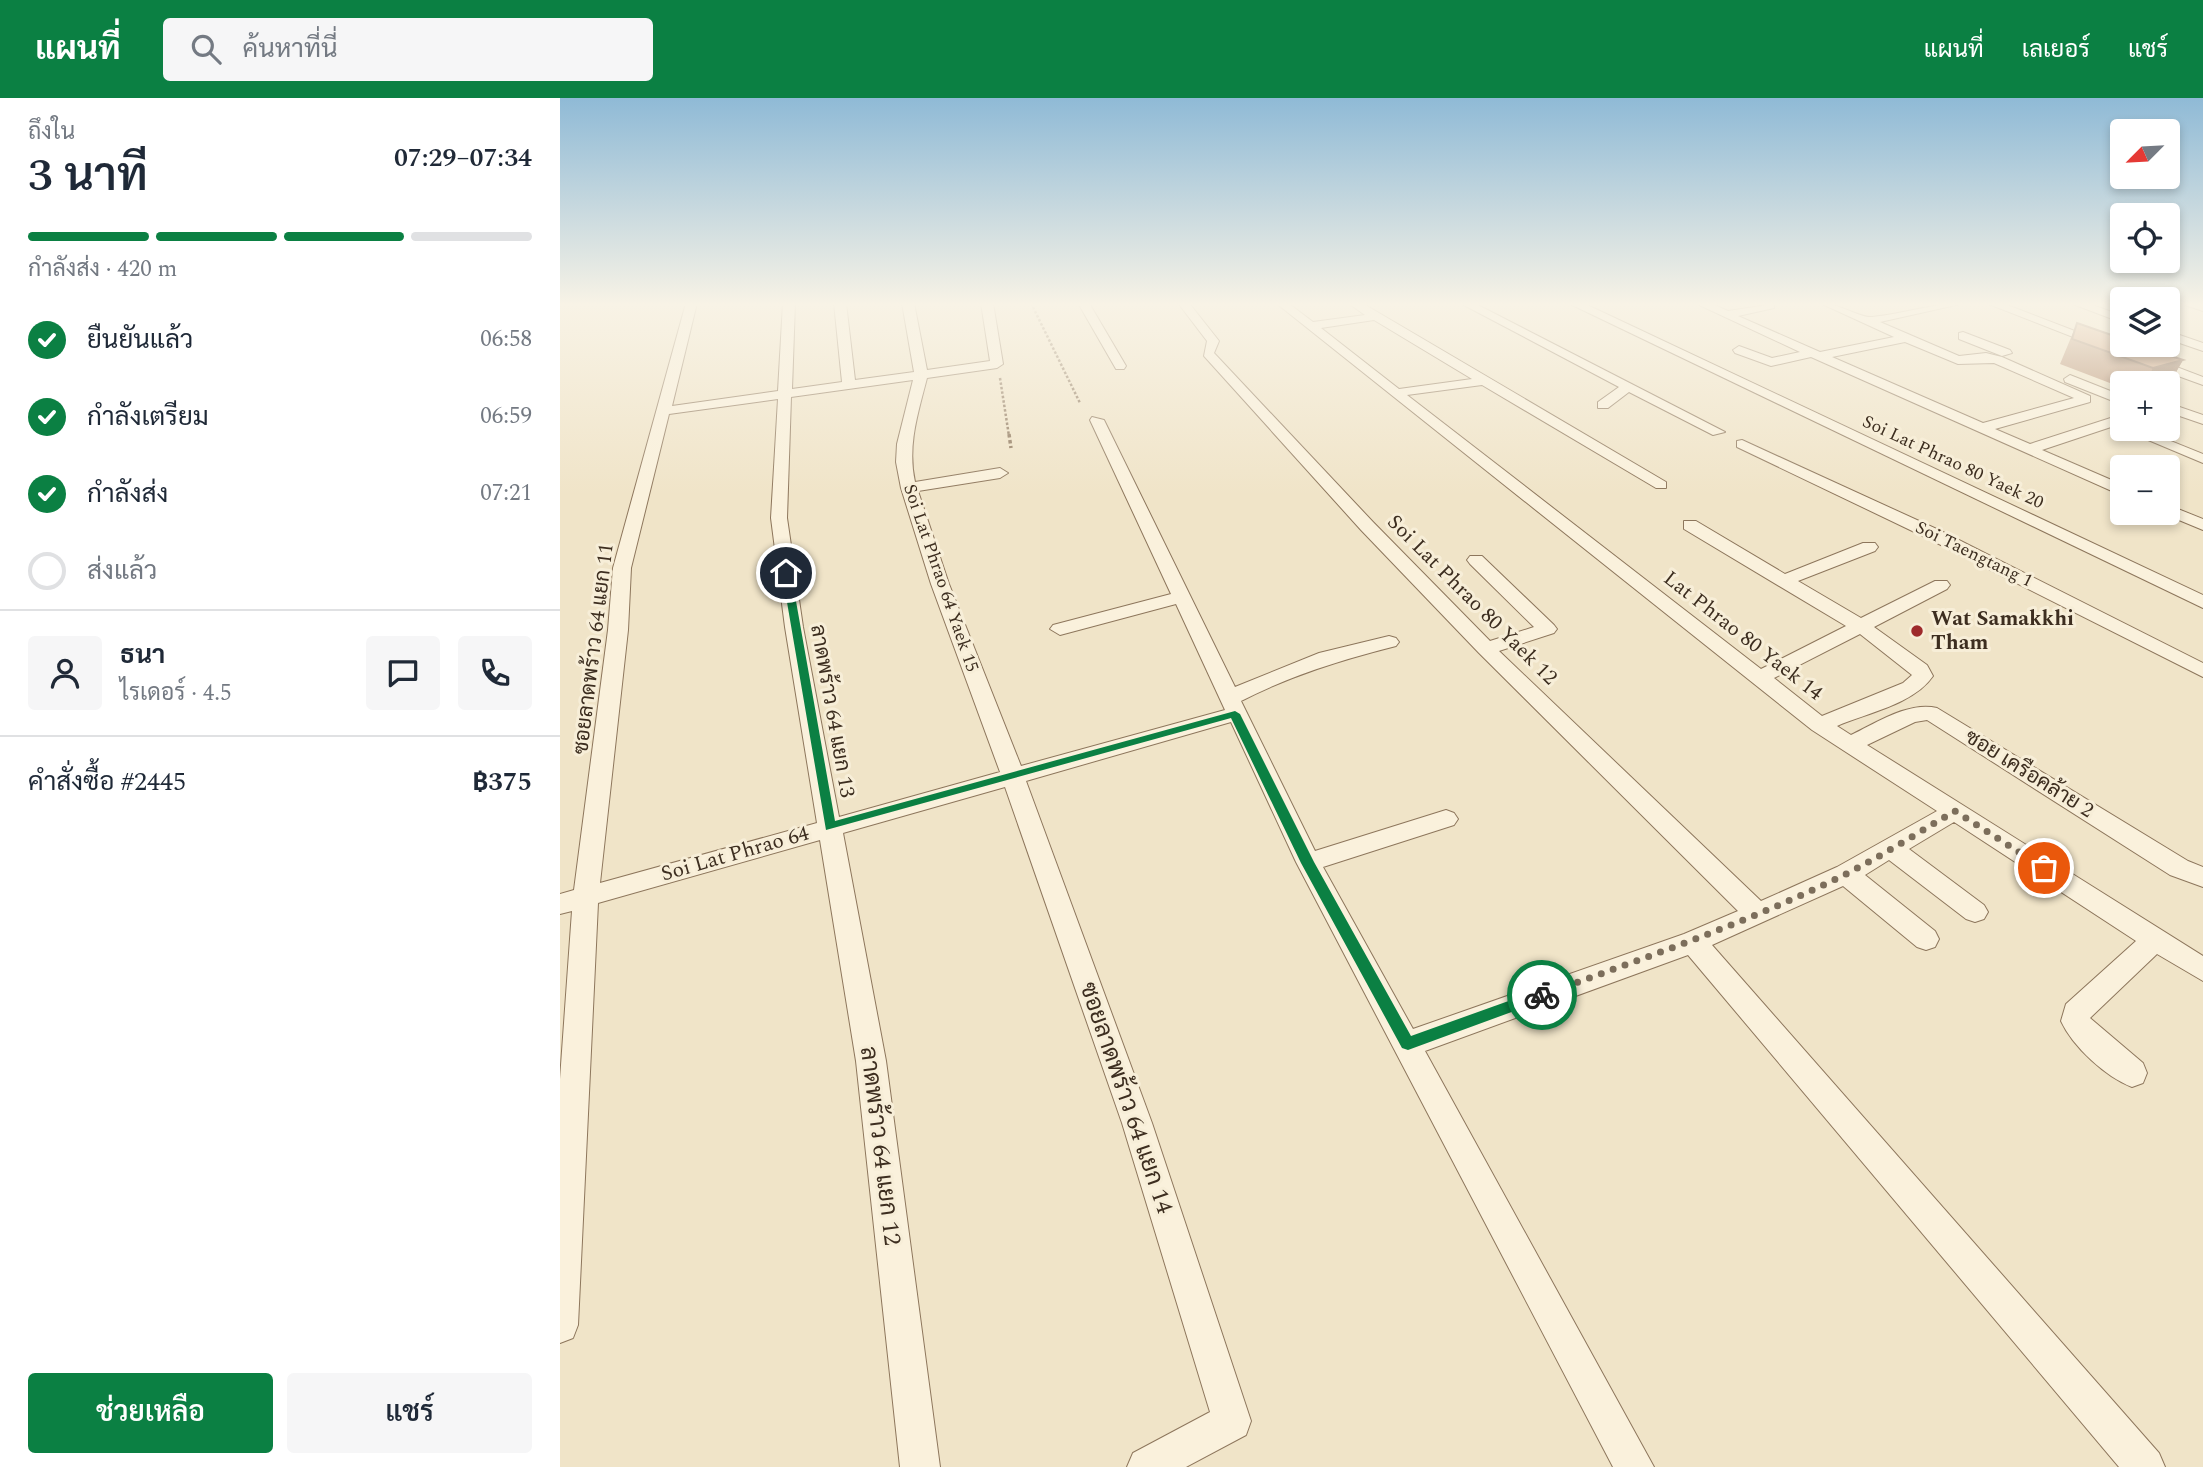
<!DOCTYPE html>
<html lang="th">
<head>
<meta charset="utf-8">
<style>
	body { margin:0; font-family:Spectral,Sarabun,serif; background:#f6f6f7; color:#1f2937; height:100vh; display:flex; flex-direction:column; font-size:26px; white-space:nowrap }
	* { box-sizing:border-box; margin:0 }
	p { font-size:23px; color:#747a83 }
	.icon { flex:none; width:38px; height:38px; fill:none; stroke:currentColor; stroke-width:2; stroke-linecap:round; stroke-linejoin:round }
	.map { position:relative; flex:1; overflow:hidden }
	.details { display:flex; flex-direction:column; background:#fff; width:560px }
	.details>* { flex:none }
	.needle { width:46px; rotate:246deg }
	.buttons { position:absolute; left:1550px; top:21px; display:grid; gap:14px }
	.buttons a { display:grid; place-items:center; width:70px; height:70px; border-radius:7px; background:#fff; box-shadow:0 4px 10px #0003; font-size:35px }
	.pin { position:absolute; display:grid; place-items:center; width:60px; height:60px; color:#fff; margin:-30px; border:4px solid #fff; border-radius:50%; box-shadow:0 2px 7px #0007 }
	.courier { position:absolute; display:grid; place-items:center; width:70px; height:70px; margin:-35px; border:5px solid #0b8043; border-radius:50%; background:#fff; color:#222; box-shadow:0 2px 9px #0007 }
	.headline em { font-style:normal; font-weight:600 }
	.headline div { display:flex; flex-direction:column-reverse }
	.headline { display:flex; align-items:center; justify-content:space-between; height:119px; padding:0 28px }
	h1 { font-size:46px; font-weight:600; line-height:52px }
	.bar { display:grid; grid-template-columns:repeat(4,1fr); gap:10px 7px; align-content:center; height:84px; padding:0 28px }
	.bar i { height:9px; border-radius:5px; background:#e0e1e3 }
	.bar .active { background:#0b8043 }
	.bar p { grid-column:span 4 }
	.line { display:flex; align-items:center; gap:18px; padding:0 28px; border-top:2px solid #e0e1e3 }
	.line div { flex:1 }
	.round { display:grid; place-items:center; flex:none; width:74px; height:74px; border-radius:7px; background:#f6f6f7 }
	ol { padding:0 28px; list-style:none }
	li { display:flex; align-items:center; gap:21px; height:77px }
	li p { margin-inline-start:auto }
	li .icon { padding:7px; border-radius:50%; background:#0b8043; color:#fff; stroke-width:4 }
	li:last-child { color:#747a83 }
	li i { width:38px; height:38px; border:4px solid #e0e1e3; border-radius:50% }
	.button { display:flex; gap:14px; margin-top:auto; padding:14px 28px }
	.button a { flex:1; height:80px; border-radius:7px; background:#0b8043; color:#fff; font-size:28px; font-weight:600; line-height:80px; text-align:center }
	.button a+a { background:#f6f6f7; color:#1f2937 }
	header { display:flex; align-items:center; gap:42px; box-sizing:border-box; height:98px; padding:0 35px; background:#0b8043; color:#fff }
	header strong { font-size:33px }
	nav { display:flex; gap:38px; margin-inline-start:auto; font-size:24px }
	.search { width:490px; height:63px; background:#f6f6f7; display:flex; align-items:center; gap:18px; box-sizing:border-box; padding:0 24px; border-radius:7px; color:#747a83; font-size:26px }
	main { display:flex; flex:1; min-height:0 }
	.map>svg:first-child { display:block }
</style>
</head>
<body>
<header>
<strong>แผนที่</strong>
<div class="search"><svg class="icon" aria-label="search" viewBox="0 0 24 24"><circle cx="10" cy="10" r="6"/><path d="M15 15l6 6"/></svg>ค้นหาที่นี่</div>
<nav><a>แผนที่</a><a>เลเยอร์</a><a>แชร์</a></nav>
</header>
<main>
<section class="details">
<div class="headline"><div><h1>3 นาที</h1><p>ถึงใน</p></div><em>07:29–07:34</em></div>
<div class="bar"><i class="active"></i><i class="active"></i><i class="active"></i><i></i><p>กำลังส่ง · 420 m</p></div>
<ol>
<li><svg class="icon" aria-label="check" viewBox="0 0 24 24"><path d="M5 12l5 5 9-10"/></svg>ยืนยันแล้ว<p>06:58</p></li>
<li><svg class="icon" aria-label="check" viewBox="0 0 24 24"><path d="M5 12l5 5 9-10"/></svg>กำลังเตรียม<p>06:59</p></li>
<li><svg class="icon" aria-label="check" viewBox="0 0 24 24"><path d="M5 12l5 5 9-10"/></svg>กำลังส่ง<p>07:21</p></li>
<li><i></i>ส่งแล้ว</li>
</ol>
<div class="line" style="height:126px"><a class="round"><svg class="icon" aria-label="person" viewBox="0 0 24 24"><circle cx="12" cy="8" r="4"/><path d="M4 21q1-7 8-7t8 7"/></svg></a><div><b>ธนา</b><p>ไรเดอร์ · 4.5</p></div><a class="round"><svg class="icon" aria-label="chat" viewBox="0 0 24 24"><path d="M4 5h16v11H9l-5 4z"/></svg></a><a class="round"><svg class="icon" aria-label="phone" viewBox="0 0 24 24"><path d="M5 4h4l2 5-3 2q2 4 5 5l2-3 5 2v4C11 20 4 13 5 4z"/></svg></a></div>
<div class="line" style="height:91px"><div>คำสั่งซื้อ #2445</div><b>฿375</b></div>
<div class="button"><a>ช่วยเหลือ</a><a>แชร์</a></div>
</section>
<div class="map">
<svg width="1643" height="1369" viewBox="0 0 1643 1369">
	<rect width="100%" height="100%" fill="#f0e4c8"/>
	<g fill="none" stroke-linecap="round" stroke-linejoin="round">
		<defs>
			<g id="minor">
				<path d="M 126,205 L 137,205 L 112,308 L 218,293 L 223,205 L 235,205 L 232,291 L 282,284 L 274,205 L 286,205 L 295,282 L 354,274 L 342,205 L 354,205 L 367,272 L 430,263 L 421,205 L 433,205 L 443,266 L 437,270 L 367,280 C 358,315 347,348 355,384 L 440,370 L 448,375 L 440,380 L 358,393 L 389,486 L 461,668 L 665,612 L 616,506 L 500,537 L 490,531 L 493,527 L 611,496 L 530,322 L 532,319 L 544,322 L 675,589 L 759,555 L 829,538 L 836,540 L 839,544 L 836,548 C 781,562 732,577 681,603 L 755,753 L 886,712 L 894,715 L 898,721 L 894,727 L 763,769 L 853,931 L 1124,836 L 1178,813 L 919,555 L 801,432 L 644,258 L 647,243 L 618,205 L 629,205 L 659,243 L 654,255 L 813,424 L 930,543 L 974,529 L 910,466 L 907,462 L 910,458 L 922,458 L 994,527 L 997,531 L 994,535 L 939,553 L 1201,803 L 1277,769 L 1377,713 L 1252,632 L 716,205 L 728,205 L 753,224 L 805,217 L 788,205 L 802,205 L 1106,384 L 1106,390 L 1096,390 L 922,287 L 847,297 L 1201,571 L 1286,528 L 1124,431 L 1124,423 L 1136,423 L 1225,476 L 1303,445 L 1315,445 L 1318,449 L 1315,453 L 1238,483 L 1301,520 L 1375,483 L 1387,483 L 1390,487 L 1387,491 L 1314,529 L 1367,567 L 1373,578 C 1354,606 1307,615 1277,628 L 1291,637 C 1316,625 1349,603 1377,610 L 1628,763 L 1643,769 L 1643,789 L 1610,777 L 1367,622 L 1355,624 L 1307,647 L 1643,858 L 1643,883 L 1597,856 L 1530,920 L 1583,965 L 1587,975 L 1583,985 L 1572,989 C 1546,979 1513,949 1501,923 L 1506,906 L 1576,843 L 1394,724 L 1349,751 L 1424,807 L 1428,814 L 1424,821 L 1415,824 L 1406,821 L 1329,762 L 1305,777 L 1375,833 L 1379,841 L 1375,849 L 1366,852 L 1357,849 L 1283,788 L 1152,847 L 1599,1355 L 1605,1369 L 1559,1369 L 1128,857 L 865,953 L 1094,1369 L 1053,1369 L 736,764 L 671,624 L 466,683 L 592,1025 L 691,1323 L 686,1337 L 626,1369 L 567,1369 L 573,1355 L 650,1314 L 562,1025 L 445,689 L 283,735 L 326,963 L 380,1369 L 340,1369 L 296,963 L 260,742 L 38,805 L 18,1227 L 13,1240 L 0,1245 L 0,981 L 12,813 L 0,816 L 0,796 L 14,792 L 48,532 L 53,470 ZM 814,222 L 912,281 L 839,291 L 761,230 ZM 353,282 L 337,346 L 336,364 L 341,390 L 371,486 L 440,674 L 279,719 L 243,529 L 227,420 L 231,299 ZM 218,301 L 211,420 L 225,529 L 257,725 L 40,785 L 68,532 L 71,470 L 109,316 ZM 1300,536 L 1352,577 L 1343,585 L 1262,618 L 1214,580 Z"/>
				<path d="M 518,205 L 529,205 L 566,268 L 564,271 L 556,271 Z"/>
				<path d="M 900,205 L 914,205 L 1165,334 L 1153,337 L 1069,294 L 1048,310 L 1038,310 L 1038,304 L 1059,289 Z"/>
				<path d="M 1008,205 L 1023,205 L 1643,497 L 1643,510 Z"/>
				<path d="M 1135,205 L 1150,205 L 1168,213 L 1214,206 L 1214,210 L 1178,218 L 1260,254 L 1334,239 L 1260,205 C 1279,205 1299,220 1312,219 C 1344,216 1373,205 1405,205 L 1320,224 L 1399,258 L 1426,255 L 1442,259 L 1530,298 L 1530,304 L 1435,331 L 1470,346 L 1563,316 L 1563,325 L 1482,352 L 1563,387 L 1563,398 L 1251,259 L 1211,268 L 1175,255 L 1173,252 L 1179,248 L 1212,260 L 1240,254 ZM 1345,244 L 1398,266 L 1434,265 L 1514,300 L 1423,325 L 1272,259 Z"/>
				<path d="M 1426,205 L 1442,205 L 1546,245 L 1536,248 Z"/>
				<path d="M 1510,205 L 1527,205 L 1563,218 L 1563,225 Z"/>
				<path d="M 1624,205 L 1643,206 L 1643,213 L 1625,207 Z"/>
				<path d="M 1608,233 L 1643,245 L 1643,253 L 1608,241 Z"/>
				<path d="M 1403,234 L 1450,252 L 1452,255 L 1442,258 L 1399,241 L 1399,235 Z"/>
				<path d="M 1585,260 L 1593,260 L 1643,279 L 1643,287 L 1585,266 Z"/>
				<path d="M 1510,277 L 1563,298 L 1563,307 L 1505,284 L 1504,281 Z"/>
				<path d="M 1608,305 L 1643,317 L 1643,326 L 1608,314 Z"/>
				<path d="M 1562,331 L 1581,331 L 1643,356 L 1643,365 Z"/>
				<path d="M 1182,342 L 1381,433 L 1643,565 L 1643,579 L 1369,441 L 1177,349 L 1177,343 Z"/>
				<path d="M 1608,407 L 1643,421 L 1643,432 L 1602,415 L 1608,415 Z"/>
			</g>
		</defs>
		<!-- minor casing -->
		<use href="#minor" stroke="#8d765c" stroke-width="2"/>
		<!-- path-far1 -->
		<g stroke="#8d765c" stroke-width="2.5" stroke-dasharray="2.5 2" stroke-linecap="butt">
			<path d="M 471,205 L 520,305"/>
			<path d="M 440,280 L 449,338"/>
		</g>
		<!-- path -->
		<path stroke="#8d765c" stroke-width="3.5" stroke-dasharray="3.5 2.5" stroke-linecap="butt" d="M 449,336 L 451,350"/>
		<!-- minor -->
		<use href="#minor" fill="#faf1dc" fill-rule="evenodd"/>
	</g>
	<!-- wall -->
	<path fill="#b2896c" d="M 1517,225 L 1623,262 L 1608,288 L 1608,285 L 1563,285 L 1563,290 L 1500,266 Z"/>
	<!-- shaded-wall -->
	<path fill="#916f58" d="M 1623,262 L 1608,288 L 1608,285 L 1585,285 L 1593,270 Z"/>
	<!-- building -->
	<path fill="#cf9f7d" stroke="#916f58" stroke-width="2" d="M 1517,225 L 1563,241 L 1563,247 L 1578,247 L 1623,262 L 1593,270 L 1512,241 Z"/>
	<!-- sky -->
	<linearGradient id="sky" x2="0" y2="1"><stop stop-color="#8fbad6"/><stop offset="0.52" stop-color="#f8f3e6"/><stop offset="1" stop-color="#f8f3e6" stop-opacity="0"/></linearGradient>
	<rect width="1643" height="397" fill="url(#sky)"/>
	<!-- route -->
	<path fill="#0b8043" d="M 226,472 L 231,475 L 275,723 L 675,613 L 680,616 L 754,764 L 851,938 L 982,891 L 989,897 L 987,901 L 848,952 L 842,950 L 741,765 L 671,620 L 266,732 L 222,475 Z"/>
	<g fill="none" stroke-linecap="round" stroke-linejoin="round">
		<!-- done -->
		<path stroke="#7c6e5b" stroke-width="7" stroke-dasharray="0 12.6" d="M 982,897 C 1084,860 1187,825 1284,777 C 1322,758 1359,734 1395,713 L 1484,770"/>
	</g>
	<!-- markers -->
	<circle fill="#9e2a2b" stroke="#f7eed8" stroke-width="2.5" cx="1357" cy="533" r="7"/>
	<g text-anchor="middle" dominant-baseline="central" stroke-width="6" stroke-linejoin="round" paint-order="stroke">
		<!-- far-street labels -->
		<g font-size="18" fill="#3d2e20" stroke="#f7eed8">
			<text transform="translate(1393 364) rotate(25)">Soi Lat Phrao 80 Yaek 20</text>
			<text transform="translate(1414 456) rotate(26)">Soi Taengtang 1</text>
			<text transform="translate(381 480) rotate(71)">Soi Lat Phrao 64 Yaek 15</text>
		</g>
		<!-- street labels -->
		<g font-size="21" fill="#3d2e20" stroke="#f7eed8">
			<text transform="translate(912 502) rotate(45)">Soi Lat Phrao 80 Yaek 12</text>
			<text transform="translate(1183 538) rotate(38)">Lat Phrao 80 Yaek 14</text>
			<text transform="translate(34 551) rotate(-83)">ซอยลาดพร้าว 64 แยก 11</text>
			<text transform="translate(272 613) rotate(80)">ลาดพร้าว 64 แยก 13</text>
			<text transform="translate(1469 676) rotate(32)">ซอย เครือคล้าย 2</text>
			<text transform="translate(175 756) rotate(-16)">Soi Lat Phrao 64</text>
		</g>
		<!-- poi labels -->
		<g font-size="21" font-weight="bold" fill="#3d2e20" stroke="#f7eed8" text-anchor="start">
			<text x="1371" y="521">Wat Samakkhi<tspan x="1371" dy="24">Tham</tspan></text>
		</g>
		<!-- near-street labels -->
		<g font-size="24" fill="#3d2e20" stroke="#f7eed8">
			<text transform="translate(566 1000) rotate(71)">ซอยลาดพร้าว 64 แยก 14</text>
			<text transform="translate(320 1048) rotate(83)">ลาดพร้าว 64 แยก 12</text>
		</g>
	</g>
</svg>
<div class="buttons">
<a><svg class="needle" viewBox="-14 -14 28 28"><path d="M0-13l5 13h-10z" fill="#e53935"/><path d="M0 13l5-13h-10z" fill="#747a83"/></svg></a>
<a><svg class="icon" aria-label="locate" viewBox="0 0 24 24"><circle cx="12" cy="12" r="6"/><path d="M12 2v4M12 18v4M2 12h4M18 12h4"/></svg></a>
<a><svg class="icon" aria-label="layers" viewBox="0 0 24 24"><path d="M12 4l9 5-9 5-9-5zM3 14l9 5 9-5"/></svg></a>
<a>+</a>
<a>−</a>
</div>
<div class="pin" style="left:1484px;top:770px;background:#ea580c"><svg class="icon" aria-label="bag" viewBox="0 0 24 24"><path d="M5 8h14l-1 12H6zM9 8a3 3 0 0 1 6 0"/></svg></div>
<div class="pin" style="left:226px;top:475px;background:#1f2937"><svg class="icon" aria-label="home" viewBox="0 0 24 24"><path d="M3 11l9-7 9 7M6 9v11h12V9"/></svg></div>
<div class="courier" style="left:982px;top:897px"><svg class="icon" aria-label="bike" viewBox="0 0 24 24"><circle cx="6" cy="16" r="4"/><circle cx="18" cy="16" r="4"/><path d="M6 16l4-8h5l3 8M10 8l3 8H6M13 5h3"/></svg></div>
</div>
</main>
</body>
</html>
